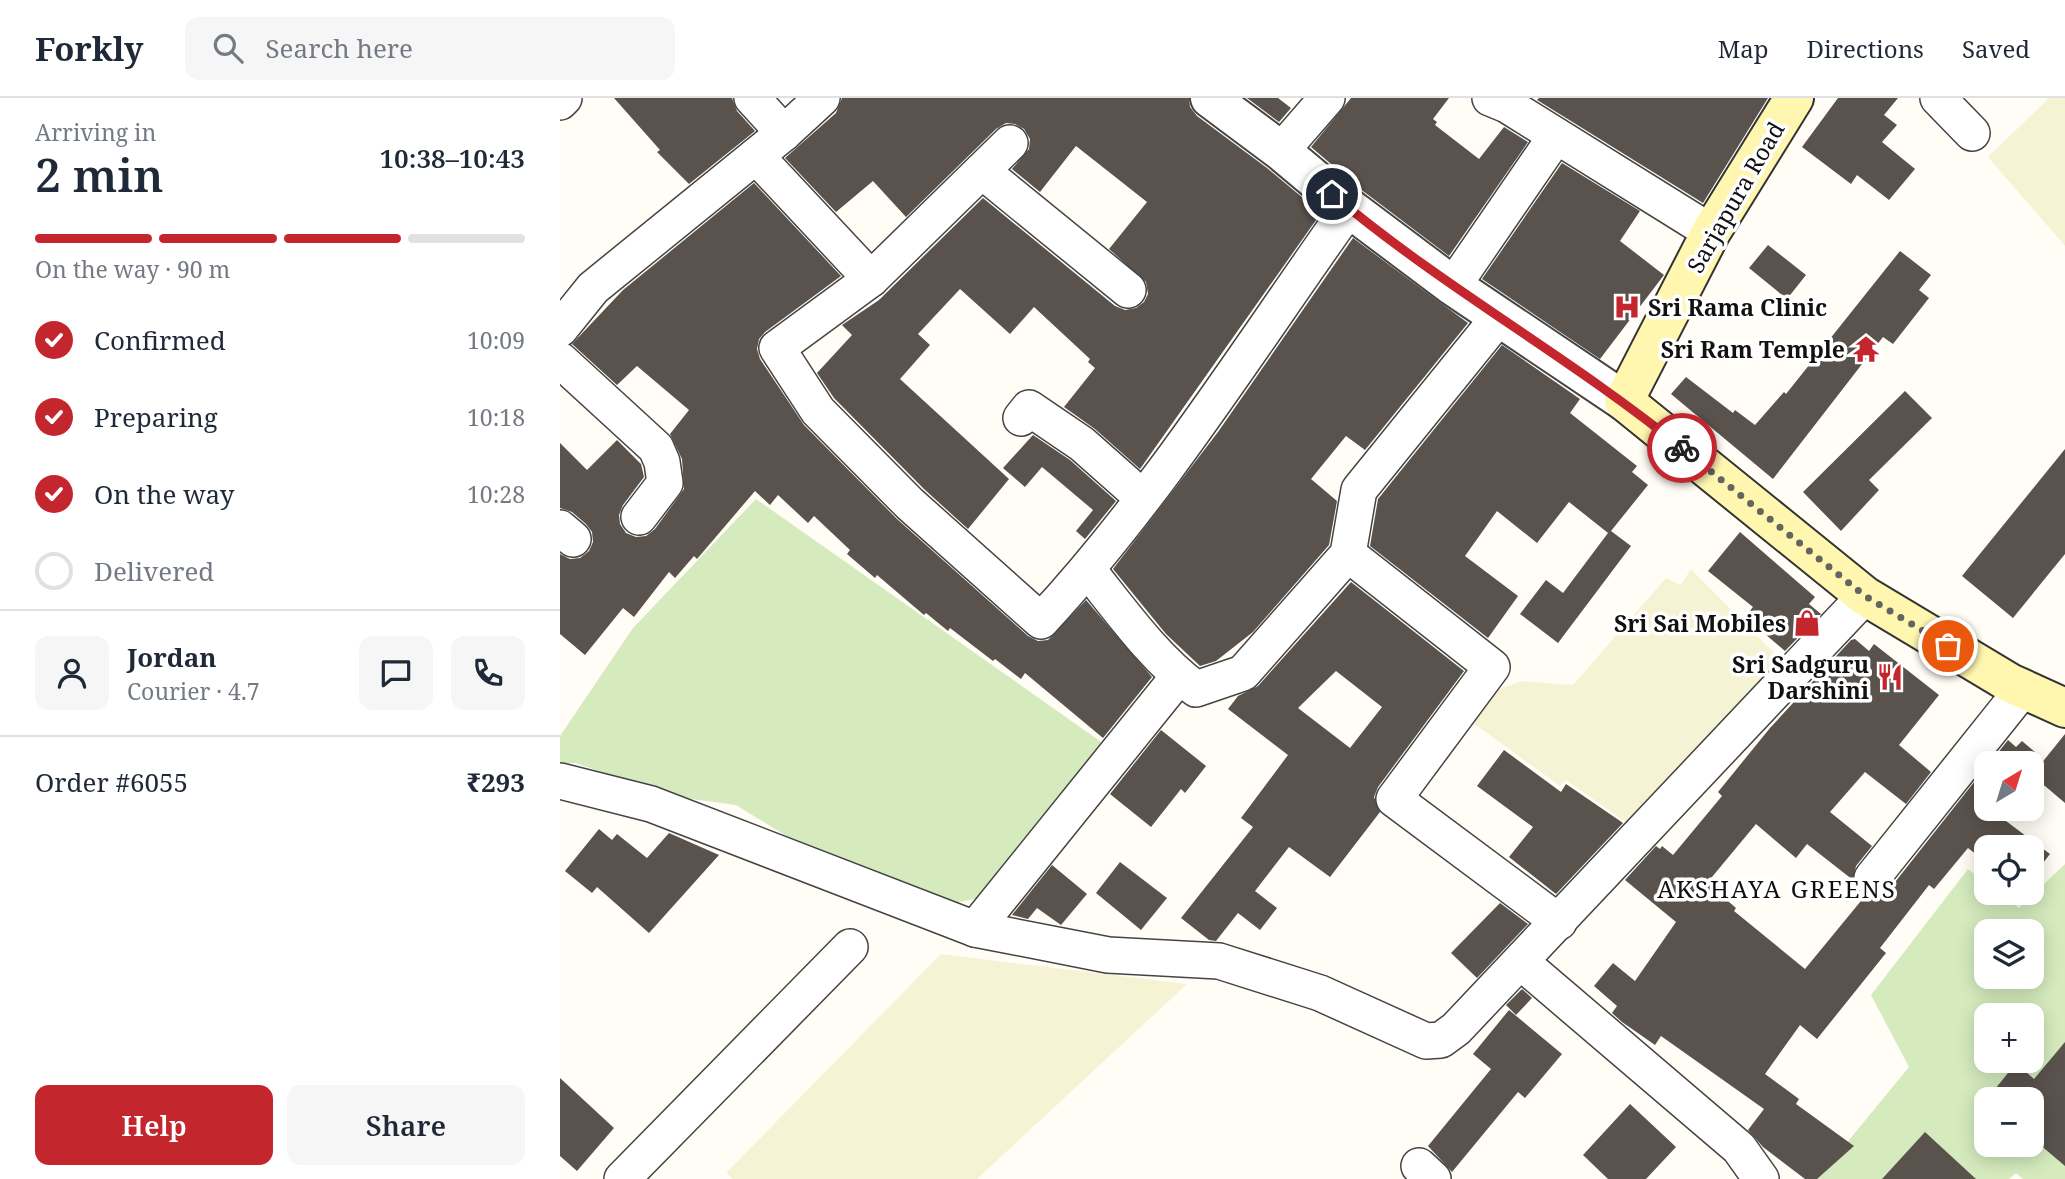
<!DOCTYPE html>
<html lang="en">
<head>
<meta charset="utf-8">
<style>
	body { margin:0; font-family:"Noto Serif",serif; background:#f6f6f7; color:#1f2937; height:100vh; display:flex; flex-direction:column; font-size:26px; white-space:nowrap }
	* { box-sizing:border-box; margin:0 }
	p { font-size:23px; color:#747a83 }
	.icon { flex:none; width:38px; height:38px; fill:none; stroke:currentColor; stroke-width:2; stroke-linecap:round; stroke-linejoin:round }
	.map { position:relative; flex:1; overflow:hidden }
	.sheet { display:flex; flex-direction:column; background:#fff; width:560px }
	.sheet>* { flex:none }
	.needle { width:46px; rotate:38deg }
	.controls { position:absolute; left:1414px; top:653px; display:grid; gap:14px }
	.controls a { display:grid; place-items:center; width:70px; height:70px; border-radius:14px; background:#fff; box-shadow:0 4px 18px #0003; font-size:35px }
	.pin { position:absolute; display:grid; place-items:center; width:60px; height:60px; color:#fff; margin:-30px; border:4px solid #fff; border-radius:50%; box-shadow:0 2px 7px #0007 }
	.courier { position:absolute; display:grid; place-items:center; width:70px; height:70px; margin:-35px; border:5px solid #c4262e; border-radius:50%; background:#fff; color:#222; box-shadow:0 2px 9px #0007 }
	.head em { font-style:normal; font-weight:600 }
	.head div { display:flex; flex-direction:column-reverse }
	.head { display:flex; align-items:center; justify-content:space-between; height:119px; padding:0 35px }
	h1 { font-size:46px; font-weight:600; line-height:52px }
	.bar { display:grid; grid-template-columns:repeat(4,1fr); gap:10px 7px; align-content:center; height:84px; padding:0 35px }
	.bar i { height:9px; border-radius:5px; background:#e0e1e3 }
	.bar .on { background:#c4262e }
	.bar p { grid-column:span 4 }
	.line { display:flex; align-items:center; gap:18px; padding:0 35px; border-top:2px solid #e0e1e3 }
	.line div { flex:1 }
	.round { display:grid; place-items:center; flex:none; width:74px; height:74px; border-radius:14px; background:#f6f6f7 }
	ol { padding:0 35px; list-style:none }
	li { display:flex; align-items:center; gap:21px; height:77px }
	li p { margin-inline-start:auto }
	li .icon { padding:7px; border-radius:50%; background:#c4262e; color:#fff; stroke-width:4 }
	li:last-child { color:#747a83 }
	li i { width:38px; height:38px; border:4px solid #e0e1e3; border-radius:50% }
	.button { display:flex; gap:14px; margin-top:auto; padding:14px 35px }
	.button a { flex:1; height:80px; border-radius:14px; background:#c4262e; color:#fff; font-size:28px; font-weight:600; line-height:80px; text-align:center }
	.button a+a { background:#f6f6f7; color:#1f2937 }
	header { display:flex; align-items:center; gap:42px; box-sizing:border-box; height:98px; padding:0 35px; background:#fff; border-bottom:2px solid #e0e1e3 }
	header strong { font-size:33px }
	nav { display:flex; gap:38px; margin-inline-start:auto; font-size:24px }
	.search { width:490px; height:63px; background:#f6f6f7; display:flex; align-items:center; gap:18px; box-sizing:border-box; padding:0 24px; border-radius:14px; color:#747a83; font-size:26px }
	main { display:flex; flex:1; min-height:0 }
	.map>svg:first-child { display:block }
</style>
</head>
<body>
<header>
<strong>Forkly</strong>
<div class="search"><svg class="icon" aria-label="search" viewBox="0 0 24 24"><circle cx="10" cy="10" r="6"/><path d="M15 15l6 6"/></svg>Search here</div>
<nav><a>Map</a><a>Directions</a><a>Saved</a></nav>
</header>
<main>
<section class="sheet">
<div class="head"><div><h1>2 min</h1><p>Arriving in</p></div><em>10:38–10:43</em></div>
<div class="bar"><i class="on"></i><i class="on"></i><i class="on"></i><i></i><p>On the way · 90 m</p></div>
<ol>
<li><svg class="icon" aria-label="check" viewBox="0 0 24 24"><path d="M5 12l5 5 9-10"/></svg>Confirmed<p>10:09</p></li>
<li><svg class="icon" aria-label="check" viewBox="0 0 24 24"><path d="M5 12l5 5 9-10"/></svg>Preparing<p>10:18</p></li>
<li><svg class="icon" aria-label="check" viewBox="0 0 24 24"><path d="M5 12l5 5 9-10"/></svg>On the way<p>10:28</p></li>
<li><i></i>Delivered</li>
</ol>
<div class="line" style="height:126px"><a class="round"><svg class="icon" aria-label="person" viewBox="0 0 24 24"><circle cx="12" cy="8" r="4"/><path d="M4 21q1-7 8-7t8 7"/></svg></a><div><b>Jordan</b><p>Courier · 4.7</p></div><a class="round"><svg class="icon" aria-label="chat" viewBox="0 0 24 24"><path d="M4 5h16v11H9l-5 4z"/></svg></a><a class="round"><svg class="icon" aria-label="phone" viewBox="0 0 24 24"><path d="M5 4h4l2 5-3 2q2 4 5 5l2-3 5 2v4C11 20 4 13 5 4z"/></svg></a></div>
<div class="line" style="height:91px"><div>Order #6055</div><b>₹293</b></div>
<div class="button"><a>Help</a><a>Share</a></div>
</section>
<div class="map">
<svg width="1505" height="1081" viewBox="0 0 1505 1081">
	<rect width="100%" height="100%" fill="#fffdf5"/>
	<!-- farmland -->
	<g fill="#f6f3d4">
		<path d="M 1489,0 L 1505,0 L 1505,148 L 1428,59 Z"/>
		<path d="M 1131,471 L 1222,563 L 1070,727 L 1006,682 L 1000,688 L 909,622 L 937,592 L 962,583 L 1013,587 L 1106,480 L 1121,487 Z"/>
		<path d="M 381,856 L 627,886 L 417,1081 L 173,1081 L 166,1075 Z"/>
	</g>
	<!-- green -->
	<g fill="#d5ebbd" fill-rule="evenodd">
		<path d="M 196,401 L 547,648 L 418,800 L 395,805 L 251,753 L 176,707 L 117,699 L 15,665 L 0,666 L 0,638 L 73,530 Z"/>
		<path d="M 1505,766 L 1505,1081 L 1463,1081 L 1456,1075 L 1449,1081 L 1257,1081 L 1349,969 L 1311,897 L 1408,771 L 1426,785 L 1426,794 L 1439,795 L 1459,810 ZM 1426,833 L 1472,833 L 1472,878 L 1426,878 ZM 1426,917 L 1472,917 L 1472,962 L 1426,962 ZM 1426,1001 L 1472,1001 L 1472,1046 L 1426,1046 Z"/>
	</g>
	<!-- building -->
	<g fill="#5a524d" fill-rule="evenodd">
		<path d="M 54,0 L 172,0 L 177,13 L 195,33 L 129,86 L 97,54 L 100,52 Z"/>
		<path d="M 282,0 L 629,0 L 630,9 L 637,18 L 707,70 L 761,115 L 580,371 L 535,331 L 504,309 L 535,270 L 528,264 L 530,261 L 474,209 L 450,236 L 400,191 L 358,236 L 370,247 L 340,281 L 449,381 L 408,431 L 364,391 L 274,300 L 257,275 L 292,237 L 282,227 L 319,202 L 423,100 L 555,208 L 565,212 L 576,210 L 584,204 L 588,196 L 586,184 L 549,151 L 587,104 L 516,48 L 480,94 L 452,71 L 469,51 L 470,41 L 464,31 L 455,26 L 446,25 L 436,31 L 346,119 L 313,83 L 276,114 L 225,60 L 276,15 Z"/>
		<path d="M 687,0 L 718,0 L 731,10 L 719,24 Z"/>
		<path d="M 791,0 L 889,0 L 873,21 L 877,24 L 875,27 L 919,61 L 944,29 L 968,44 L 889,158 L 803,93 L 751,49 Z"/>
		<path d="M 979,0 L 1208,0 L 1143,105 L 977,2 Z"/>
		<path d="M 1278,0 L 1338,0 L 1324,17 L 1337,27 L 1322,44 L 1355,71 L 1329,102 L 1297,77 L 1291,86 L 1242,49 Z"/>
		<path d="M 1002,65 L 1080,113 L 1060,143 L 1104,177 L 1040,261 L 922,181 Z"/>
		<path d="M 194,85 L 281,178 L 205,234 L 199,241 L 197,251 L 200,261 L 244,327 L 337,421 L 468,538 L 478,543 L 488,542 L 526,502 L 592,579 L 543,640 L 465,575 L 461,581 L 435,561 L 433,563 L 390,530 L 388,533 L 366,515 L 364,517 L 317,477 L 315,480 L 287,456 L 290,452 L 254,418 L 248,425 L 218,397 L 210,407 L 195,393 L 137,461 L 134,458 L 115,480 L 109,474 L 74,519 L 63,510 L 25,557 L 0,536 L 0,456 L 10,461 L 20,460 L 29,453 L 33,444 L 32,434 L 26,426 L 12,414 L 0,410 L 0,345 L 27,372 L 57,342 L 81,366 L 84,379 L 63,407 L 59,417 L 60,426 L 66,435 L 76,439 L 86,438 L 95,431 L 124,391 L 122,361 L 110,336 L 129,312 L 77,268 L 57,287 L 12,246 L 63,192 Z"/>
		<path d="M 793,140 L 908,225 L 805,352 L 786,338 L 751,381 L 777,403 L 769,447 L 693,534 L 656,563 L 640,568 L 606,536 L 553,471 L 658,334 Z"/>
		<path d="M 1208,147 L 1246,177 L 1227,201 L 1189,170 Z"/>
		<path d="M 1340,153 L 1371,177 L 1359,192 L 1369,200 L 1333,246 L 1323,239 L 1213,381 L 1111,296 L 1126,279 L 1173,315 L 1175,312 L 1195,327 L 1224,294 L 1226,296 Z"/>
		<path d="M 942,247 L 1020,301 L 1010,315 L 1077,368 L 1072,374 L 1088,387 L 1051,433 L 1071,448 L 998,545 L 960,516 L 986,482 L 1003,495 L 1048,435 L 1009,404 L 977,445 L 937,413 L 905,458 L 958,498 L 928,540 L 810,448 L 818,401 Z"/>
		<path d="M 1345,293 L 1372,320 L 1309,382 L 1319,392 L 1281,433 L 1243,394 Z"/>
		<path d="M 473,337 L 510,362 L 556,403 L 525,441 L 516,433 L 533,412 L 482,369 L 465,389 L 443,370 Z"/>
		<path d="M 1505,351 L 1505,456 L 1453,520 L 1402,478 Z"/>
		<path d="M 1180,434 L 1255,499 L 1249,506 L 1261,516 L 1225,553 L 1185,519 L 1193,509 L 1148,473 Z"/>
		<path d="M 791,484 L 904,573 L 818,689 L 814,699 L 820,714 L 770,779 L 729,749 L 695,793 L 717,810 L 700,832 L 678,815 L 656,843 L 649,842 L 621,820 L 693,729 L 681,720 L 728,657 L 668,611 L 678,598 L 698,588 ZM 776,573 L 822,609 L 790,650 L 738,610 Z"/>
		<path d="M 1295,541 L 1309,553 L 1314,546 L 1379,597 L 1339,647 L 1371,674 L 1346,706 L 1305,674 L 1270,714 L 1312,748 L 1296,768 L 1293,782 L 1247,746 L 1236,760 L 1196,726 L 1147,785 L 1176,810 L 1174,813 L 1245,871 L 1305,798 L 1319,799 L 1328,793 L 1426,669 L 1426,710 L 1444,710 L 1438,717 L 1490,756 L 1472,779 L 1472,749 L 1426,749 L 1426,764 L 1408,750 L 1374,791 L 1369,787 L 1320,850 L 1326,855 L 1257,941 L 1240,927 L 1205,976 L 1239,1001 L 1236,1006 L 1294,1048 L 1257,1081 L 1245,1081 L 1203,1049 L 1188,1032 L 1204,1011 L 1101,938 L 1095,947 L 1062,924 L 1052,915 L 1057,908 L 1034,888 L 1053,865 L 1075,883 L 1116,824 L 1065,782 L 1096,748 L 1100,751 L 1102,748 L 1113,757 L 1162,698 L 1158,694 L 1210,630 L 1291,542 Z"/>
		<path d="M 601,632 L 646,668 L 625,695 L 621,691 L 591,729 L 550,696 Z"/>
		<path d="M 1505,636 L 1505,705 L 1472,677 Z"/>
		<path d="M 1448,642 L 1456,649 L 1462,643 L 1483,661 L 1472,676 L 1472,665 L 1430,665 Z"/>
		<path d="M 944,652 L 1001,694 L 1006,686 L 1063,725 L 996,796 L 949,759 L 973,729 L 917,688 Z"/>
		<path d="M 39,731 L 52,742 L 57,736 L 87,760 L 109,735 L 159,757 L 89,835 L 37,789 L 32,795 L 5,773 Z"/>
		<path d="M 560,764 L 607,800 L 581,832 L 536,795 Z"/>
		<path d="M 492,767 L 527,796 L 501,827 L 477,810 L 468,821 L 452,817 Z"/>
		<path d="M 940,805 L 968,826 L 917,880 L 891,855 Z"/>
		<path d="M 962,891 L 972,900 L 956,917 L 946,907 Z"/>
		<path d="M 949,912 L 1002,956 L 965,1000 L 958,994 L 892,1074 L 868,1048 L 931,971 L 913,956 Z"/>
		<path d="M 1505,944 L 1505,1068 L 1472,1040 L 1472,1001 L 1427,1001 L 1456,965 L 1474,981 Z"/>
		<path d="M 0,980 L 54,1030 L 17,1073 L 0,1058 Z"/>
		<path d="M 1070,1006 L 1116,1049 L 1086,1081 L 1048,1081 L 1023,1057 Z"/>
		<path d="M 1365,1034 L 1416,1081 L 1322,1081 Z"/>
	</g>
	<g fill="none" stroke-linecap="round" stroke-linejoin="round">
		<defs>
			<g id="minor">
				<path d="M 192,0 L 224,35"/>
				<path d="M 930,0 L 947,7 L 1151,134"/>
				<path d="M 1378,0 L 1412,35"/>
				<path d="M 0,4 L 4,0"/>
				<path d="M 450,45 L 311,181 L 217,250 L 258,313 L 350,406 L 481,523 C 597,398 690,249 789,110"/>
				<path d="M 721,53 L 767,0"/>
				<path d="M 196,58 L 311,181"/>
				<path d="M 422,73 L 568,192"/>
				<path d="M 893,188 L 996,38"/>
				<path d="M 0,231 L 33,190 L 224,35 L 262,0"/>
				<path d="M 0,262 L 96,350 L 102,364 L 105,385 L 79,419"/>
				<path d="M 461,320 L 469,310 L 522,346 L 583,400"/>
				<path d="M 0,430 L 13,441"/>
				<path d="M 788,456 L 932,569 L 834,701 L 999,824"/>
				<path d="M 528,472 C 561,513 593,559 636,591 L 683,575 L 788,456 L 799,392 L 939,219"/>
				<path d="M 0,683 L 91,706 L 415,831 L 548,857 L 659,863 L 760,895 L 866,943 L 881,942 L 896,931 L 1305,498"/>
				<path d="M 1312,780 L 1463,591"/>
				<path d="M 415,831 L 619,578"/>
				<path d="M 961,864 L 1179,1050 L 1201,1081"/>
				<path d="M 859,1068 L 873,1081"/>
				<path d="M 62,1081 L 290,849"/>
			</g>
			<path id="tertiary" d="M 650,0 L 721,53 L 789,110 L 893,188 L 1064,303"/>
			<path id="secondary" d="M 1234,0 L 1151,134 L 1064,303 L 1305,498 L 1450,585 L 1505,610"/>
		</defs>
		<!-- minor casing -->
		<use href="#minor" stroke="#444" stroke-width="38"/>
		<!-- tertiary casing -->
		<use href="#tertiary" stroke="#444" stroke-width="42"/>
		<!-- secondary casing -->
		<use href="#secondary" stroke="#333" stroke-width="42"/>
		<!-- minor -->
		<use href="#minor" stroke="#fff" stroke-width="35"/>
		<!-- tertiary -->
		<use href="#tertiary" stroke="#fff" stroke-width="38"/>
		<!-- secondary -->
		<use href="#secondary" stroke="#fff6b0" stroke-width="38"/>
	</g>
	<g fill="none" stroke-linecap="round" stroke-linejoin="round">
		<!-- done -->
		<path stroke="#646461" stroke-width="7" stroke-dasharray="0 12.6" d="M 1122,350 L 1305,498 L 1388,548"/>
		<!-- route -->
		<path stroke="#c4262e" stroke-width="9" d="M 772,96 C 882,189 1010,259 1122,350"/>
	</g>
	<!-- icons -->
	<defs>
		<symbol id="hospital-bare" viewBox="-9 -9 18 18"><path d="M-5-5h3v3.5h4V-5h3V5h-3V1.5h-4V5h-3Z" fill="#c4262e" stroke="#fff" stroke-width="2.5" paint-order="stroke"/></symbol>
		<symbol id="temple-bare" viewBox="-9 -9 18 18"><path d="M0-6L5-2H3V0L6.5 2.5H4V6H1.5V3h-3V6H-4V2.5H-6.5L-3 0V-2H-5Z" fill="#c4262e" stroke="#fff" stroke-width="2.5" paint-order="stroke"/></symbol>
		<symbol id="shop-bare" viewBox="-9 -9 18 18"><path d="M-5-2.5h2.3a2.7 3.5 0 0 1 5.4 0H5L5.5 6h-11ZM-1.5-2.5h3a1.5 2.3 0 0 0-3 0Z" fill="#c4262e" stroke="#fff" stroke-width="2.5" paint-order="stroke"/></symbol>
		<symbol id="restaurant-bare" viewBox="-9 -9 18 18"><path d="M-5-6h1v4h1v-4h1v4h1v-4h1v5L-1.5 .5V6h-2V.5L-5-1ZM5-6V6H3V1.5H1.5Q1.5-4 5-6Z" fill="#c4262e" stroke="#fff" stroke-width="2.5" paint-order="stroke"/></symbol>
	</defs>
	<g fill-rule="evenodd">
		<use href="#hospital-bare" x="1048" y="190" width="38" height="38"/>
		<use href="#temple-bare" x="1287" y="232" width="38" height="38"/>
		<use href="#shop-bare" x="1228" y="506" width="38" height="38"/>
		<use href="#restaurant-bare" x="1311" y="560" width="38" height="38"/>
	</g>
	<g text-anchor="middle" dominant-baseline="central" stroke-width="7" stroke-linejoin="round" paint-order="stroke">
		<!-- street labels -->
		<g font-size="23" fill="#111" stroke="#fff">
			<text transform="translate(1175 99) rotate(-60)">Sarjapura Road</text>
		</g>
		<!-- poi labels -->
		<g font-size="23" font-weight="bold" fill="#111" stroke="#fff" text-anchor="end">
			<text x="1088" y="209" text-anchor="start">Sri Rama Clinic</text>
			<text x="1285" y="251">Sri Ram Temple</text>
			<text x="1226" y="525">Sri Sai Mobiles</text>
			<text x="1309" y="566">Sri Sadguru<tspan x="1309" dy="26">Darshini</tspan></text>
		</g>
		<!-- neighbourhood labels -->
		<g font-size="24" letter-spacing="2" fill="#111" stroke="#fff">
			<text x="1217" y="790">AKSHAYA GREENS</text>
		</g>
	</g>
</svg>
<div class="controls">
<a><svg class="needle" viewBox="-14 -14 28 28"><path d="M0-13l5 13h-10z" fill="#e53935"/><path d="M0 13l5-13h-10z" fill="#747a83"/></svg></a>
<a><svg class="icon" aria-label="locate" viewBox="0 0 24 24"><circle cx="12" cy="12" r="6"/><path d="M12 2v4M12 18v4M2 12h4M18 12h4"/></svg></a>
<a><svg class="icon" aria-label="layers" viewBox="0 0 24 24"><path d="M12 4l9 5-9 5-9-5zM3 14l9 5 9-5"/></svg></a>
<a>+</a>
<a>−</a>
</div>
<div class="pin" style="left:1388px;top:548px;background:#ea580c"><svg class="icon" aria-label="bag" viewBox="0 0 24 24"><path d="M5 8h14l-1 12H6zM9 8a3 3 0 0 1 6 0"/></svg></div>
<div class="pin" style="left:772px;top:96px;background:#1f2937"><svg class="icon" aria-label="home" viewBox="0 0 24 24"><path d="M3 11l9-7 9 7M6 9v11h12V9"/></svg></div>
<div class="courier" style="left:1122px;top:350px"><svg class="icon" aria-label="bike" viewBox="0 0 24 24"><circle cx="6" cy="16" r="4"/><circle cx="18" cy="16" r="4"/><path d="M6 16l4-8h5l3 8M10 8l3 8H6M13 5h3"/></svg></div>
</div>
</main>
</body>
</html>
